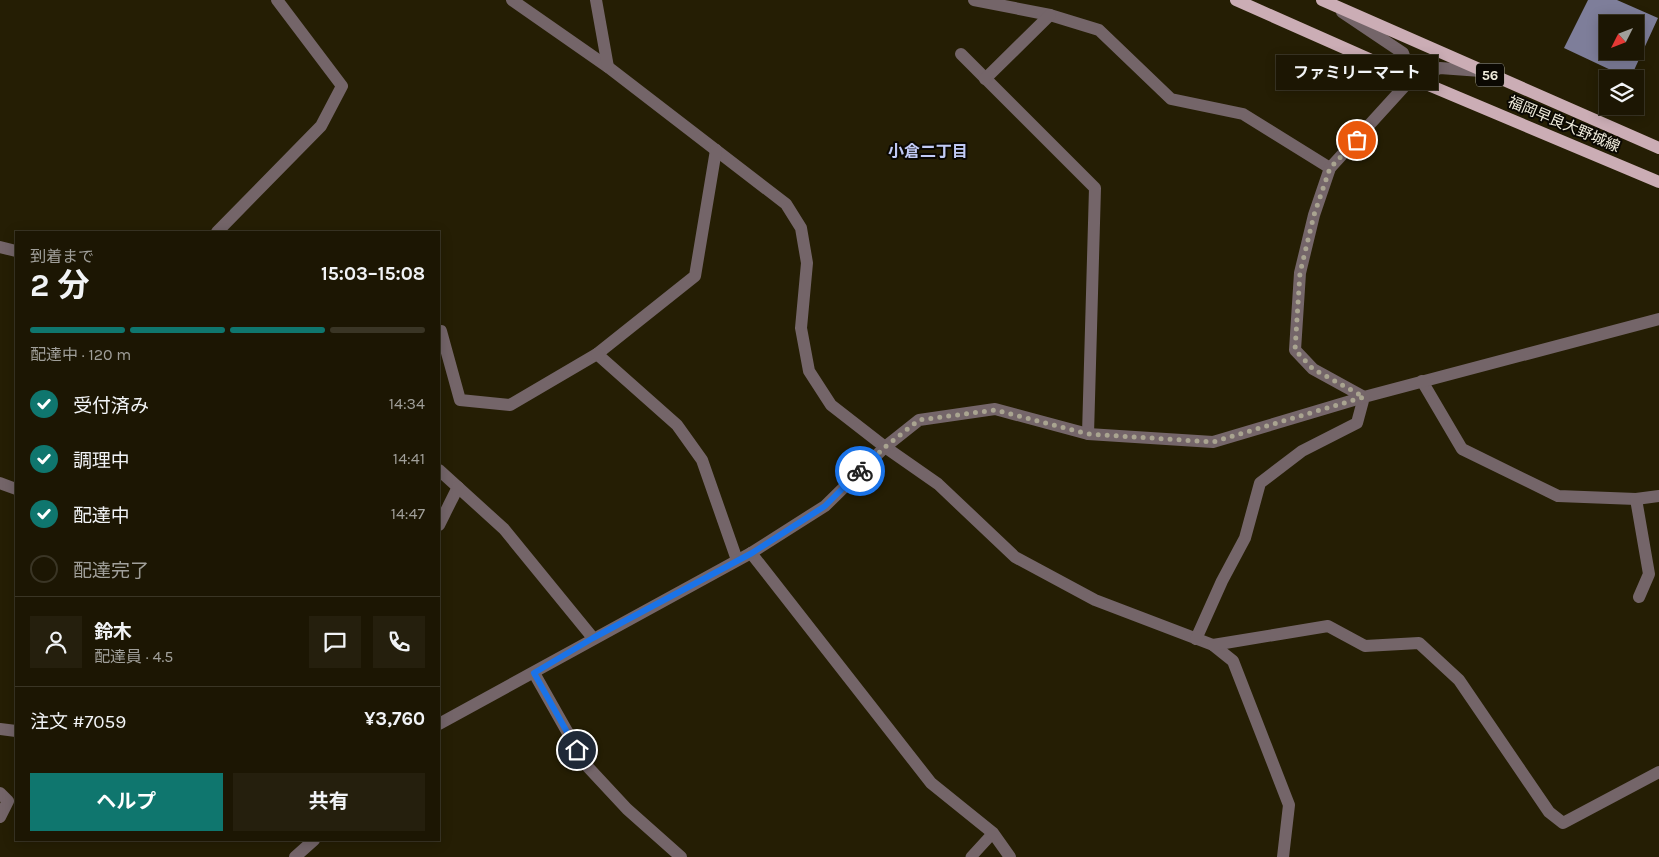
<!DOCTYPE html>
<html lang="ja">
<head>
<meta charset="utf-8">
<style>
	body { margin:0; font-family:Karla,"Noto Sans JP",sans-serif; background:#251f0d; color:#f1f3f6; height:100vh; display:flex; flex-direction:column; font-size:19px; white-space:nowrap }
	* { box-sizing:border-box; margin:0 }
	p { font-size:16px; color:#a09f9a }
	.icon { flex:none; width:28px; height:28px; fill:none; stroke:currentColor; stroke-width:2; stroke-linecap:round; stroke-linejoin:round }
	.map { position:relative; flex:1; overflow:hidden }
	.drawer { position:absolute; left:15px; top:231px; width:425px; height:610px; display:flex; flex-direction:column; background:#1c1603; border-radius:0px; box-shadow:0 2px 12px #0003,0 0 0 1px #3a3525 }
	.drawer>* { flex:none }
	.needle { width:32px; rotate:228deg }
	.controls { position:absolute; left:1599px; top:15px; display:grid; gap:10px }
	.controls a { display:grid; place-items:center; width:45px; height:45px; border-radius:0px; background:#1c1603; box-shadow:0 2px 12px #0003,0 0 0 1px #3a3525; font-size:25px }
	.pin { position:absolute; display:grid; place-items:center; width:42px; height:42px; color:#fff; margin:-21px; border:2px solid #fff; border-radius:50%; box-shadow:0 1px 5px #0007 }
	.courier { position:absolute; display:grid; place-items:center; width:50px; height:50px; margin:-25px; border:4px solid #1a73e8; border-radius:50%; background:#fff; color:#222; box-shadow:0 1px 6px #0007 }
	.bubble { position:absolute; height:35px; border-radius:0px; background:#1c1603; box-shadow:0 2px 12px #0003,0 0 0 1px #3a3525; font-size:16px; font-weight:700; line-height:35px; text-align:center }
	.overview em { font-style:normal; font-weight:700 }
	.overview div { display:flex; flex-direction:column-reverse }
	.overview { display:flex; align-items:center; justify-content:space-between; height:85px; padding:0 15px }
	h1 { font-size:32px; font-weight:700; line-height:38px }
	.bar { display:grid; grid-template-columns:repeat(4,1fr); gap:8px 5px; align-content:center; height:60px; padding:0 15px }
	.bar i { height:6px; border-radius:4px; background:#3a3525 }
	.bar .selected { background:#0f766e }
	.bar p { grid-column:span 4 }
	.line { display:flex; align-items:center; gap:12px; padding:0 15px; border-top:1px solid #3a3525 }
	.line div { flex:1 }
	.round { display:grid; place-items:center; flex:none; width:52px; height:52px; border-radius:0px; background:#251f0d }
	ol { padding:0 15px; list-style:none }
	li { display:flex; align-items:center; gap:15px; height:55px }
	li p { margin-inline-start:auto }
	li .icon { padding:5px; border-radius:50%; background:#0f766e; color:#fff; stroke-width:4 }
	li:last-child { color:#a09f9a }
	li i { width:28px; height:28px; border:2px solid #3a3525; border-radius:50% }
	.primary-button { display:flex; gap:10px; margin-top:auto; padding:10px 15px }
	.primary-button a { flex:1; height:58px; border-radius:0px; background:#0f766e; color:#fff; font-size:20px; font-weight:700; line-height:58px; text-align:center }
	.primary-button a+a { background:#251f0d; color:#f1f3f6 }
	.map>svg:first-child { display:block }
</style>
</head>
<body>
<div class="map">
<svg width="1659" height="857" viewBox="0 0 1659 857">
	<rect width="100%" height="100%" fill="#251e04"/>
	<!-- building -->
	<path fill="#7e7e9a" fill-rule="evenodd" d="M 1588,0 L 1617,0 L 1658,18 L 1630,79 L 1564,48 ZM 1608,24 L 1635,24 L 1635,51 L 1608,51 Z"/>
	<g fill="none" stroke-linecap="round" stroke-linejoin="round">
		<!-- lane -->
		<path stroke="#746569" stroke-width="11" d="M 971,857 L 993,833"/>
		<!-- street -->
		<g stroke="#746569" stroke-width="12">
			<path d="M 512,0 L 608,67 L 786,204 L 801,228 L 807,263 L 801,328 L 809,371 L 831,405 L 885,447 L 938,484 L 1015,557 L 1095,600 L 1213,645 L 1233,661 L 1289,805 L 1283,857"/>
			<path d="M 596,0 L 608,67"/>
			<path d="M 974,0 L 1050,15 L 1099,30 L 1171,99 L 1243,114 L 1330,168"/>
			<path d="M 1342,12 L 1403,53 L 1412,78"/>
			<path d="M 961,54 L 1095,188 L 1088,434"/>
			<path d="M 985,79 L 1050,15"/>
			<path d="M 217,232 L 321,126 L 342,86 L 277,0"/>
			<path d="M 0,247 L 16,251"/>
			<path d="M 439,331 L 441,331 L 460,400 L 510,405 L 597,354 L 695,276 L 716,150"/>
			<path d="M 597,354 L 677,425 L 702,460 L 737,560"/>
			<path d="M 1422,381 L 1462,449 L 1558,496 L 1636,499"/>
			<path d="M 439,470 L 504,529 L 593,638"/>
			<path d="M 0,483 L 16,489"/>
			<path d="M 439,525 L 458,487"/>
			<path d="M 751,553 L 931,783 L 993,833 L 1010,857"/>
			<path d="M 1639,597 L 1649,574 L 1636,499 L 1659,496"/>
			<path d="M 1196,639 L 1222,581 L 1245,538 L 1260,483 L 1302,451 L 1357,423 L 1364,397 L 1659,319"/>
			<path d="M 1213,645 L 1328,626 L 1365,646 L 1419,643 L 1459,680 L 1549,812 L 1563,823 L 1659,772"/>
			<path d="M 534,673 L 586,765 L 627,809 L 681,857"/>
			<path d="M 439,724 L 751,553 L 825,506 L 885,447 L 919,420 L 995,409 L 1088,434 L 1213,442 L 1364,397 L 1313,369 L 1295,350 L 1300,273 L 1314,215 L 1330,168 L 1412,78 L 1440,68 L 1481,71"/>
			<path d="M 0,729 L 16,731"/>
			<path d="M 0,793 L 8,801 L 0,817"/>
			<path d="M 295,857 L 314,840"/>
		</g>
		<!-- primary -->
		<g stroke="#cbadb5" stroke-width="12">
			<path d="M 1236,0 L 1412,78 L 1659,182"/>
			<path d="M 1322,0 L 1659,148"/>
		</g>
	</g>
	<g fill="none" stroke-linecap="round" stroke-linejoin="round">
		<!-- done -->
		<path stroke="#a9a490" stroke-width="5" stroke-dasharray="0 9" d="M 860,471 L 885,447 L 919,420 L 995,410 L 1088,434 L 1213,442 L 1364,397 L 1313,369 L 1295,350 L 1300,273 L 1314,215 L 1330,168 L 1357,140"/>
		<!-- route -->
		<path stroke="#1a73e8" stroke-width="6" d="M 577,750 L 534,673 L 593,638 L 752,553 L 825,506 L 860,471"/>
	</g>
	<g text-anchor="middle" dominant-baseline="central" stroke-width="4" stroke-linejoin="round" paint-order="stroke">
		<!-- shield labels -->
		<rect fill="#0b0802" stroke="#aba89b" stroke-width="1" x="1476" y="63.5" width="28" height="23" rx="4"/>
		<g font-size="14" font-weight="bold" fill="#f0ecdc">
			<text x="1490" y="75">56</text>
		</g>
		<!-- street labels -->
		<g font-size="15" fill="#f0ecdc" stroke="#0b0802">
			<text transform="translate(1564 124) rotate(23)">福岡早良大野城線</text>
		</g>
		<!-- neighbourhood labels -->
		<g font-size="16" font-weight="bold" fill="#c1caf5" stroke="#0b0802">
			<text x="928" y="151">小倉二丁目</text>
		</g>
	</g>
</svg>
<div class="controls">
<a><svg class="needle" viewBox="-14 -14 28 28"><path d="M0-13l5 13h-10z" fill="#e53935"/><path d="M0 13l5-13h-10z" fill="#a09f9a"/></svg></a>
<a><svg class="icon" aria-label="layers" viewBox="0 0 24 24"><path d="M12 4l9 5-9 5-9-5zM3 14l9 5 9-5"/></svg></a>
</div>
<div class="pin" style="left:1357px;top:140px;background:#ea580c"><svg class="icon" aria-label="bag" viewBox="0 0 24 24"><path d="M5 8h14l-1 12H6zM9 8a3 3 0 0 1 6 0"/></svg></div>
<div class="pin" style="left:577px;top:750px;background:#1f2937"><svg class="icon" aria-label="home" viewBox="0 0 24 24"><path d="M3 11l9-7 9 7M6 9v11h12V9"/></svg></div>
<div class="courier" style="left:860px;top:471px"><svg class="icon" aria-label="bike" viewBox="0 0 24 24"><circle cx="6" cy="16" r="4"/><circle cx="18" cy="16" r="4"/><path d="M6 16l4-8h5l3 8M10 8l3 8H6M13 5h3"/></svg></div>
<div class="bubble" style="left:1276px;top:55px;width:162px">ファミリーマート</div>
<section class="drawer">
<div class="overview"><div><h1>2 分</h1><p>到着まで</p></div><em>15:03–15:08</em></div>
<div class="bar"><i class="selected"></i><i class="selected"></i><i class="selected"></i><i></i><p>配達中 · 120 m</p></div>
<ol>
<li><svg class="icon" aria-label="check" viewBox="0 0 24 24"><path d="M5 12l5 5 9-10"/></svg>受付済み<p>14:34</p></li>
<li><svg class="icon" aria-label="check" viewBox="0 0 24 24"><path d="M5 12l5 5 9-10"/></svg>調理中<p>14:41</p></li>
<li><svg class="icon" aria-label="check" viewBox="0 0 24 24"><path d="M5 12l5 5 9-10"/></svg>配達中<p>14:47</p></li>
<li><i></i>配達完了</li>
</ol>
<div class="line" style="height:90px"><a class="round"><svg class="icon" aria-label="person" viewBox="0 0 24 24"><circle cx="12" cy="8" r="4"/><path d="M4 21q1-7 8-7t8 7"/></svg></a><div><b>鈴木</b><p>配達員 · 4.5</p></div><a class="round"><svg class="icon" aria-label="chat" viewBox="0 0 24 24"><path d="M4 5h16v11H9l-5 4z"/></svg></a><a class="round"><svg class="icon" aria-label="phone" viewBox="0 0 24 24"><path d="M5 4h4l2 5-3 2q2 4 5 5l2-3 5 2v4C11 20 4 13 5 4z"/></svg></a></div>
<div class="line" style="height:65px"><div>注文 #7059</div><b>¥3,760</b></div>
<div class="primary-button"><a>ヘルプ</a><a>共有</a></div>
</section>
</div>
</body>
</html>
